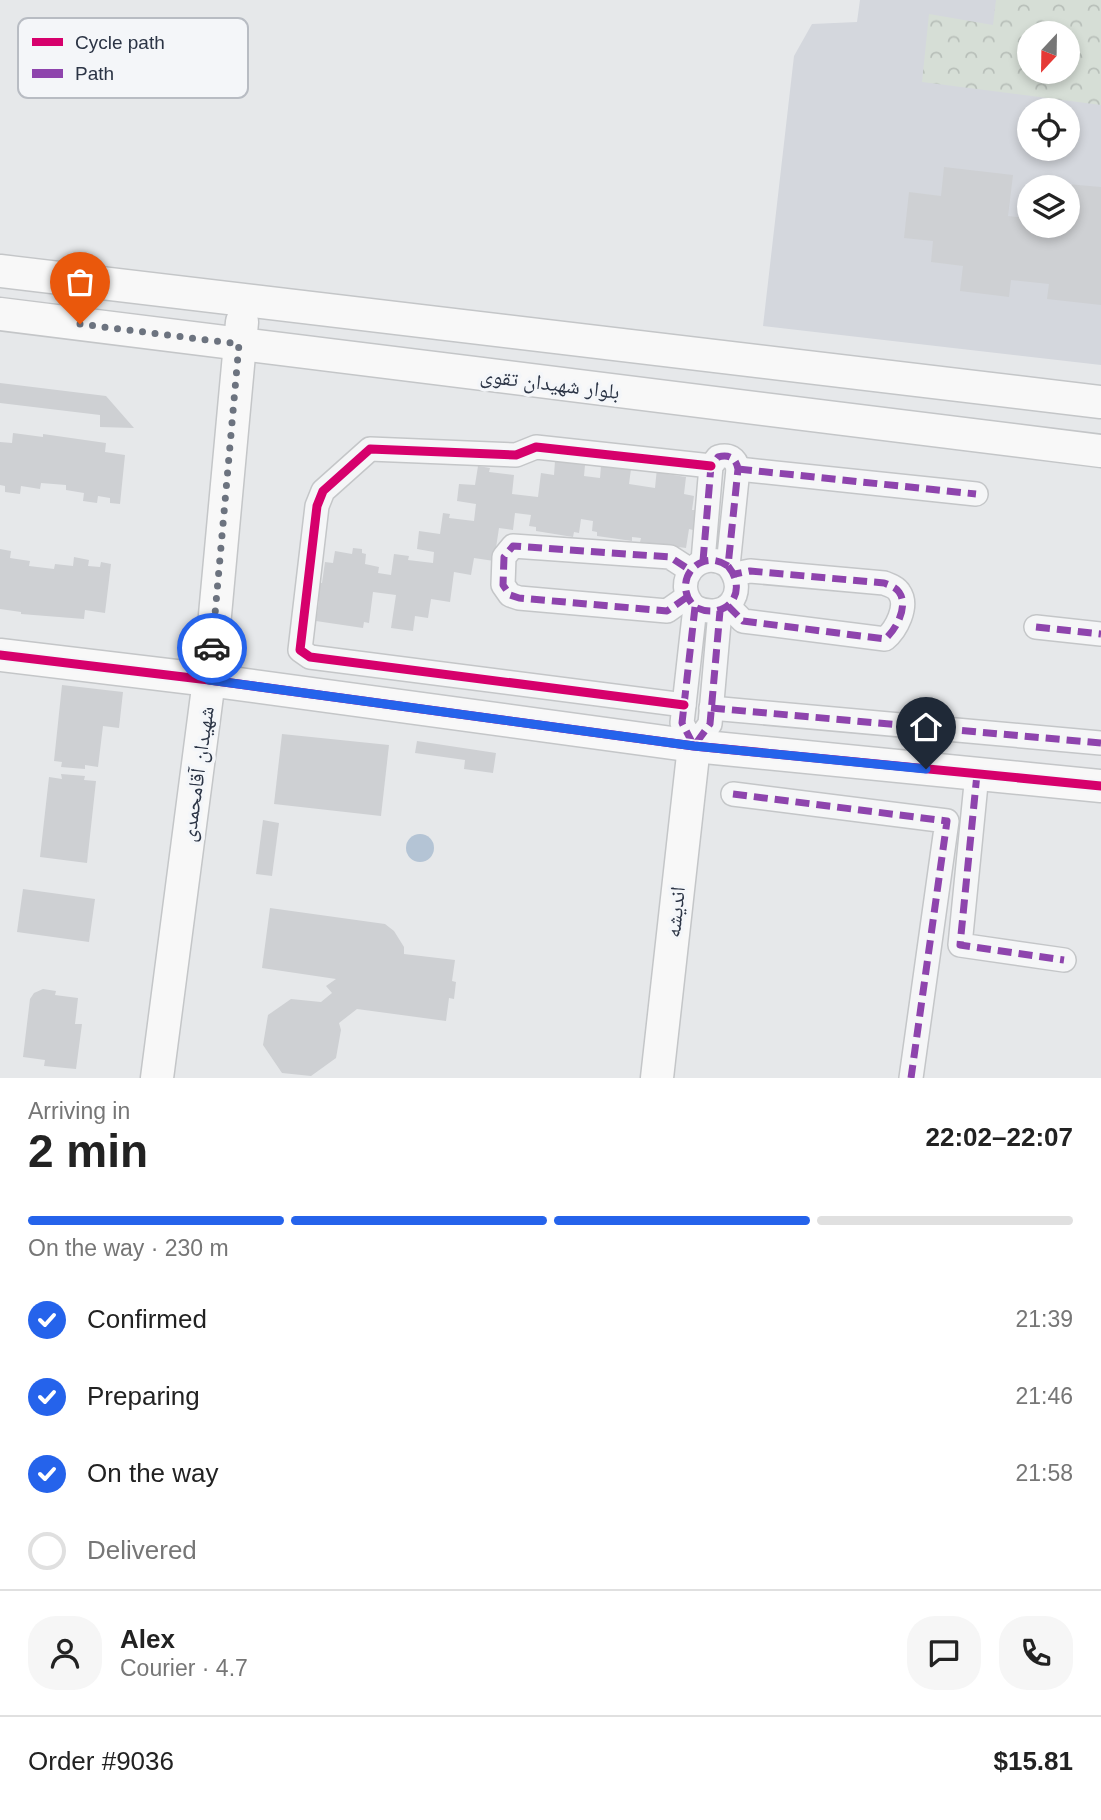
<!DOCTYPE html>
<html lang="en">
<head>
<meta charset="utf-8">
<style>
	body { margin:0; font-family:Helvetica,"Noto Naskh Arabic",sans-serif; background:#f6f6f6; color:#222; height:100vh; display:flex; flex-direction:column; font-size:26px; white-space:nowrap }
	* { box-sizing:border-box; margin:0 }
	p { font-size:23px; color:#767676 }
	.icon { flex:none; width:38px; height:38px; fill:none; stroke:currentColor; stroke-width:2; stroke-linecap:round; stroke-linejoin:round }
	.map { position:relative; height:1078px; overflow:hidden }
	.sheet { display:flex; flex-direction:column; background:#fff; flex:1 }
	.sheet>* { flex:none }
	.needle { width:46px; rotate:202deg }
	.tools { position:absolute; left:1017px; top:21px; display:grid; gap:14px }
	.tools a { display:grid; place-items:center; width:63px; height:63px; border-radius:50%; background:#fff; box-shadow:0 4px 10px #0003; font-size:35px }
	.pin { position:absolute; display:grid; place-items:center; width:60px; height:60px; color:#fff; margin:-72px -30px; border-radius:50% 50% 50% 0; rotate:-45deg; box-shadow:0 0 7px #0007 }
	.pin .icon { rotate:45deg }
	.courier { position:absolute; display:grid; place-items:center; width:70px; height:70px; margin:-35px; border:5px solid #2563eb; border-radius:50%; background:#fff; color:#222; box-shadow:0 2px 9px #0007 }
	.headline em { font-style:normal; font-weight:600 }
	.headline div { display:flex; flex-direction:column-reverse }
	.headline { display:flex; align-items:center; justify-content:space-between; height:119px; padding:0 28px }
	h1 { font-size:46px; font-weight:600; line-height:52px }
	.bar { display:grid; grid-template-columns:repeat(4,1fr); gap:10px 7px; align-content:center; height:84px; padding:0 28px }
	.bar i { height:9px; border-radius:5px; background:#e0e0e0 }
	.bar .active { background:#2563eb }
	.bar p { grid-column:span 4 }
	.line { display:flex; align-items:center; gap:18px; padding:0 28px; border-top:2px solid #e0e0e0 }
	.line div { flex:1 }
	.round { display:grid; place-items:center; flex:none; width:74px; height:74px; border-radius:28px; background:#f6f6f6 }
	ol { padding:0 28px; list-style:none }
	li { display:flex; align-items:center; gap:21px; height:77px }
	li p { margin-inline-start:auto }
	li .icon { padding:7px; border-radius:50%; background:#2563eb; color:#fff; stroke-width:4 }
	li:last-child { color:#767676 }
	li i { width:38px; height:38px; border:4px solid #e0e0e0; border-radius:50% }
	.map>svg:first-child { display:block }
</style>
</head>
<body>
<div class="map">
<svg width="1101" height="1078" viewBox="0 0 1101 1078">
	<defs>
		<pattern id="park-crowns" width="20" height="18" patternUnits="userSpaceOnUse" patternTransform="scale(1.75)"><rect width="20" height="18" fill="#d6ded6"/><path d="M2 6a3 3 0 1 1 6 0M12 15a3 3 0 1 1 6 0" fill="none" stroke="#b8bfb9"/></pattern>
	</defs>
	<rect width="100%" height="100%" fill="#e6e8ea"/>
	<!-- built -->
	<path fill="#d4d7dd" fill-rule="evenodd" d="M 860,0 L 1101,0 L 1101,365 L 763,326 L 794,56 L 812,24 L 857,22 ZM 1029,33 L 1068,33 L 1068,72 L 1029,72 ZM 1029,110 L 1068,110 L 1068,149 L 1029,149 ZM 1029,187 L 1068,187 L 1068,226 L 1029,226 Z"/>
	<!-- park -->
	<path fill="url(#park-crowns)" fill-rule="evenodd" d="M 996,0 L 1101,0 L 1101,105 L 922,82 L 929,14 L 993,25 ZM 1029,33 L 1068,33 L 1068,72 L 1029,72 Z"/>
	<!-- water -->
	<circle fill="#b4c4d5" cx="420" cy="848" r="14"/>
	<!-- building -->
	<g fill="#ced0d3">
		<path d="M 944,167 L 1013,175 L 1008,216 L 1029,218 L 1029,226 L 1068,226 L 1067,184 L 1101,187 L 1101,305 L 1047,299 L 1049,284 L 1011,280 L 1009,297 L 960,291 L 963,266 L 931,262 L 933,241 L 904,238 L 909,192 L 941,196 Z"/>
		<path d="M 0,383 L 106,396 L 134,428 L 100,427 L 100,415 L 0,403 Z"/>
		<path d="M 13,433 L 43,437 L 43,434 L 106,443 L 105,452 L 125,455 L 120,504 L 110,503 L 110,498 L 98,496 L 97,503 L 83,501 L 84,493 L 66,490 L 66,485 L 41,483 L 40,489 L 21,486 L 20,494 L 5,492 L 5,486 L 0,485 L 0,442 L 12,443 Z"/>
		<path d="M 560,457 L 564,458 L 564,461 L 585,465 L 584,476 L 600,478 L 601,466 L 621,468 L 621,464 L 627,465 L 627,469 L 631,469 L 629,484 L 655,488 L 657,468 L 668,470 L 667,474 L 686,477 L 684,494 L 694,496 L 692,510 L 695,510 L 693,530 L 689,529 L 686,548 L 640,542 L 641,538 L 632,537 L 632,541 L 597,536 L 597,532 L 592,531 L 593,521 L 581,519 L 579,533 L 574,532 L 573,537 L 536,531 L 536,527 L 529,526 L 531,515 L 515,513 L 513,530 L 499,528 L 494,561 L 474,558 L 471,575 L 454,572 L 450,602 L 431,599 L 428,618 L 415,616 L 413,631 L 391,628 L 396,595 L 373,592 L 369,623 L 364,622 L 363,628 L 316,621 L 319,601 L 315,600 L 317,582 L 322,583 L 325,562 L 333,563 L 335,551 L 352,554 L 353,548 L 362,549 L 362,553 L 366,554 L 365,564 L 379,567 L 378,573 L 391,575 L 394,554 L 409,556 L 408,560 L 433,563 L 434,552 L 417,549 L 419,531 L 440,534 L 443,513 L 450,514 L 449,518 L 474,521 L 476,504 L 457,501 L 459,484 L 475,485 L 478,466 L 490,468 L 489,472 L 514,475 L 512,494 L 538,497 L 541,473 L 554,475 L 555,461 L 559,462 Z"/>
		<path d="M 0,549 L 11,551 L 10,558 L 30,561 L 29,566 L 54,569 L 55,564 L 73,566 L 74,557 L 89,560 L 88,566 L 100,567 L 101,562 L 111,564 L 105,613 L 85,610 L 84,619 L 21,614 L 21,612 L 0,609 Z"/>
		<path d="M 62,685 L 123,692 L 119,728 L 103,726 L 98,767 L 85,765 L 85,769 L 61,767 L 62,762 L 54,761 Z"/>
		<path d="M 282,734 L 389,745 L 381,816 L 274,804 Z"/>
		<path d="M 417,741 L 496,753 L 493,773 L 464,769 L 465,760 L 415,753 Z"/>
		<path d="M 61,774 L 85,776 L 84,780 L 96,781 L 87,863 L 40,857 L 49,777 L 62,779 Z"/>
		<path d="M 263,820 L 279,823 L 272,876 L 256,874 Z"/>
		<path d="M 23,889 L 95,899 L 89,942 L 17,932 Z"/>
		<path d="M 270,908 L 385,924 L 394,931 L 404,947 L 404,954 L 455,960 L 452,981 L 456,982 L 454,999 L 449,998 L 446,1021 L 357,1009 L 339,1023 L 341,1030 L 336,1058 L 311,1076 L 282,1073 L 263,1045 L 268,1015 L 291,999 L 321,1002 L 332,993 L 326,986 L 336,979 L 262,968 Z"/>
		<path d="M 43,989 L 56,991 L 55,995 L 78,998 L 75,1024 L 82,1024 L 76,1069 L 44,1066 L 45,1060 L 23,1057 L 30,999 L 34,993 Z"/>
	</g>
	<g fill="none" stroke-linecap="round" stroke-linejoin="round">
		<defs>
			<g id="street">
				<path d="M 738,469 L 976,494"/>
				<path d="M 703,561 L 711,466 L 718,457 C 729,454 736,458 738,469 L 728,566 C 750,593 725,622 695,607 C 670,583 699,546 728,566"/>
				<path d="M 687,597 L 667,611 L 519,598 L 510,595 L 503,585 L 504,557 L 513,546 L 670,557 L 690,570"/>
				<path d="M 728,606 L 743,621 L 885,639 C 896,630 909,606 899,592 C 896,587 889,585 884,583 L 750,571 L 735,574"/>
				<path d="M 695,607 L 682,723 L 694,746 L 710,724 L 720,611"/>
				<path d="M 1036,627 L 1101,634"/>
				<path d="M 684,705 L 310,657 L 300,650 L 317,506 L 323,491 L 370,449 L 516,455 L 536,447 L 711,466"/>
				<path d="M 711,708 L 1101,743"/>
				<path d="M 977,774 L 960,945 L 1064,960"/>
				<path d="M 733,794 L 947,821 L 911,1078"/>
			</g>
			<g id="secondary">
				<path d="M 0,271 L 1101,402"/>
				<path d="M 0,314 L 1101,451"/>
				<path d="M 0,655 L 209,680 L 694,746 L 1101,786"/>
				<path d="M 157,1078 L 209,680 L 242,322"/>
				<path d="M 657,1078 L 694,746"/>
			</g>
		</defs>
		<!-- street casing -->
		<use href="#street" stroke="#c4c6c8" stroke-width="26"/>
		<!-- secondary casing -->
		<use href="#secondary" stroke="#c4c6c8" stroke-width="35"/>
		<!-- street -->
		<use href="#street" stroke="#f5f6f7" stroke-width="23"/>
		<!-- secondary -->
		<use href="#secondary" stroke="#f8f8f8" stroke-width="32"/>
		<!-- quiet -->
		<g stroke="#8e44ad" stroke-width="7" stroke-dasharray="14 7" stroke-linecap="butt">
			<path d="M 738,469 L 976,494"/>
			<path d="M 703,561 L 711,466 L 718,457 C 729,454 736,458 738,469 L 728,566 C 750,593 725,622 695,607 C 670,583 699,546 728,566"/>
			<path d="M 687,597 L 667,611 L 519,598 L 510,595 L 503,585 L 504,557 L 513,546 L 670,557 L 690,570"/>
			<path d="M 728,606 L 743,621 L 885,639 C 896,630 909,606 899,592 C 896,587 889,585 884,583 L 750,571 L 735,574"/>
			<path d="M 695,607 L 682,723 L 694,746 L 710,724 L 720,611"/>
			<path d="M 1036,627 L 1101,634"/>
			<path d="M 711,708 L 1101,743"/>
			<path d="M 977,774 L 960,945 L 1064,960"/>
			<path d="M 733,794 L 947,821 L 911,1078"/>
		</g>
		<defs>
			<g id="cycleway">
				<path d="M 0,655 L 209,680 L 694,746 L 1101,786"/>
				<path d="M 684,705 L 310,657 L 300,650 L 317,506 L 323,491 L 370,449 L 516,455 L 536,447 L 711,466"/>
			</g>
		</defs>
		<!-- cycleway casing -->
		<use href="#cycleway" stroke="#f4f6f9" stroke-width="13"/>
		<!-- cycleway -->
		<use href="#cycleway" stroke="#d6006c" stroke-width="9"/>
	</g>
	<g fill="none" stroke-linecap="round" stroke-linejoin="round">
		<!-- done -->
		<path stroke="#6c737f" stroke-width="7" stroke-dasharray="0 12.6" d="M 80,324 L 239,344 L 212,648"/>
		<!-- route -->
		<path stroke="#2563eb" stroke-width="9" d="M 212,648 L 209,680 L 694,746 L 926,769"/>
	</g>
	<g text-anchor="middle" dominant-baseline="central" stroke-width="7" stroke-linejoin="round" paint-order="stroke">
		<!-- street labels -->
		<g font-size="21" fill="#2b3445" stroke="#f4f6f9">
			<text transform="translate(550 383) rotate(7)">بلوار شهیدان تقوی</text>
			<text transform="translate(197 774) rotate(-82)">شهیدان آقامحمدی</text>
			<text transform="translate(675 912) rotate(-84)">انديشه</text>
		</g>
	</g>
	<!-- legend -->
	<rect x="18" y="18" width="230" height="80" rx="10" fill="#f4f6f9" stroke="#b8bcc3" stroke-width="2"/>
	<rect x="32" y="38" width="31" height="8" fill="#d6006c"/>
	<rect x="32" y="69" width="31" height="9" fill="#8e44ad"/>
	<g font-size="19" fill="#2b3445">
		<text x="75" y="49">Cycle path</text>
		<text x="75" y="80">Path</text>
	</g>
</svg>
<div class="tools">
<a><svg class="needle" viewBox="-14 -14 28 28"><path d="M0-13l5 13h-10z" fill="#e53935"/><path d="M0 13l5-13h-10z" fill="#767676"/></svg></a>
<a><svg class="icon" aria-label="locate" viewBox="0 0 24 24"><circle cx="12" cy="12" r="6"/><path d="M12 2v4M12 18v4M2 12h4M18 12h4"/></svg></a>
<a><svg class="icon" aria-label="layers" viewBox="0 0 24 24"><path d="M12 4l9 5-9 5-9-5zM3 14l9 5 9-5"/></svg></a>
</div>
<div class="pin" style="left:80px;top:324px;background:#ea580c"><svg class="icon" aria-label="bag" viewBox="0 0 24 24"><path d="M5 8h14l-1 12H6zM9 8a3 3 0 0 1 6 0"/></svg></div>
<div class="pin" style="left:926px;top:769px;background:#1f2937"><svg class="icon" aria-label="home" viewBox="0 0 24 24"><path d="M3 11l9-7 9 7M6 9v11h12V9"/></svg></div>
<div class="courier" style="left:212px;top:648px"><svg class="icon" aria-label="car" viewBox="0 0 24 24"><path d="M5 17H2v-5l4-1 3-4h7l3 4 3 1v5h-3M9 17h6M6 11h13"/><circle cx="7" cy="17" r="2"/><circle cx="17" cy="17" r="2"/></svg></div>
</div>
<section class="sheet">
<div class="headline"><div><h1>2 min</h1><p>Arriving in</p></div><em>22:02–22:07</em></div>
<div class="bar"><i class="active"></i><i class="active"></i><i class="active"></i><i></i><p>On the way · 230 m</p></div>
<ol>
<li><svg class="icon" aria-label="check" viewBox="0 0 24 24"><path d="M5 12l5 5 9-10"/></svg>Confirmed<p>21:39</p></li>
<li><svg class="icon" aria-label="check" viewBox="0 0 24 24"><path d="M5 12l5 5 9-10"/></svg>Preparing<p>21:46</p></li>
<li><svg class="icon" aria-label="check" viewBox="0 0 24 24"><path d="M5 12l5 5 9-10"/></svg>On the way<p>21:58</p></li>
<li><i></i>Delivered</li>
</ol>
<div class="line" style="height:126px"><a class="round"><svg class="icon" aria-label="person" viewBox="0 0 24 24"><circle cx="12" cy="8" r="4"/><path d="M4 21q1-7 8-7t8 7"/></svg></a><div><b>Alex</b><p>Courier · 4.7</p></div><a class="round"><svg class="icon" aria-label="chat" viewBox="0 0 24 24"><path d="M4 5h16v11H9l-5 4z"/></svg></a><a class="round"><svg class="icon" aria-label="phone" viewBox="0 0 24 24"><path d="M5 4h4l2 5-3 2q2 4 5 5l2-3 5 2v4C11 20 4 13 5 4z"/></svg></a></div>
<div class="line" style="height:91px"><div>Order #9036</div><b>$15.81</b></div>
</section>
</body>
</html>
